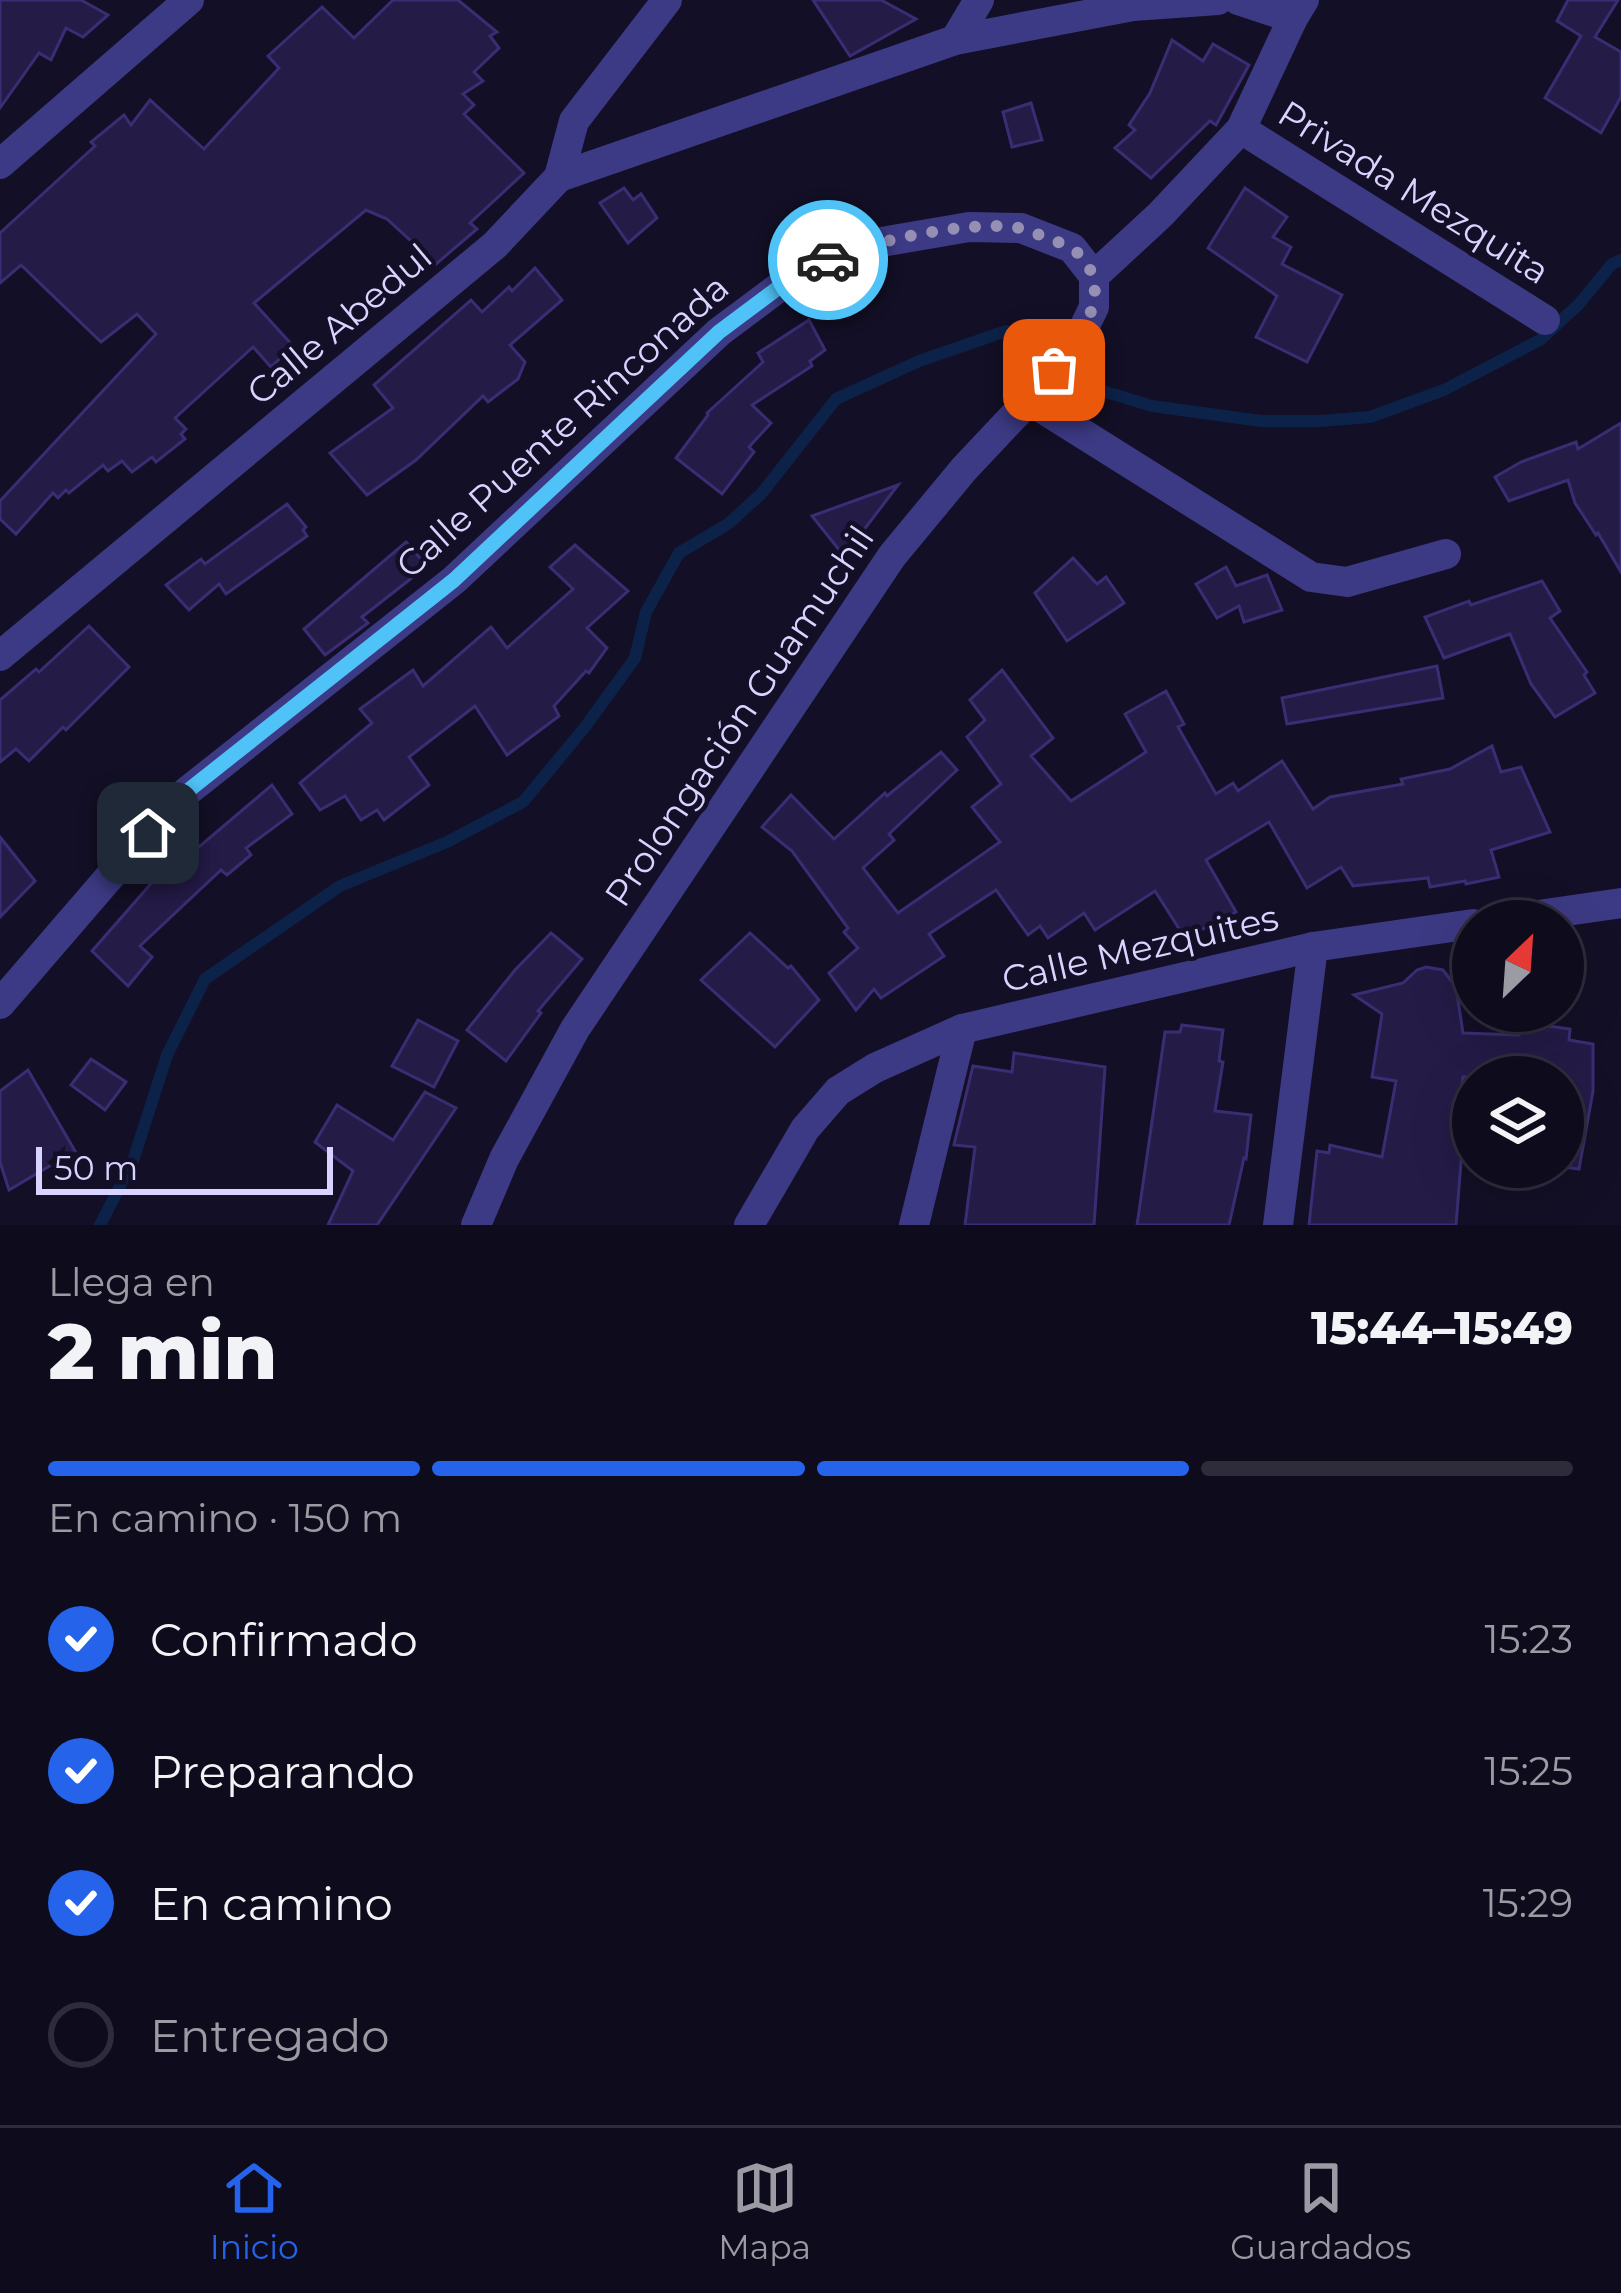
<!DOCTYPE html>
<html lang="es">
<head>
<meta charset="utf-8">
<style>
	body { margin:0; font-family:Montserrat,sans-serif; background:#1c1929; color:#f1f3f6; height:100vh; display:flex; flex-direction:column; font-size:45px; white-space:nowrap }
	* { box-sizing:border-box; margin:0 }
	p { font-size:39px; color:#9b9ba3 }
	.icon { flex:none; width:66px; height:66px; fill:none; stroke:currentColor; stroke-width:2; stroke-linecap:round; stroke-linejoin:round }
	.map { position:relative; height:1225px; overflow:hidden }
	.sheet { display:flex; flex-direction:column; background:#0e0b1c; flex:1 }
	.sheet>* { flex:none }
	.needle { width:78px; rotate:25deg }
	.buttons { position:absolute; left:1452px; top:900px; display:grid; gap:24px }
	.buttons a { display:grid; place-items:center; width:132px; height:132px; border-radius:50%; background:#0e0b1c; box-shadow:0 12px 48px #0002,0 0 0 3px #2e2b3b; font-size:60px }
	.scale { position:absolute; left:36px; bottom:30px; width:297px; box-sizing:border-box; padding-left:12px; border:6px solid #d9d4ff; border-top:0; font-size:33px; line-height:42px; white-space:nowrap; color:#d9d4ff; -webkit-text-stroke:9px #130f26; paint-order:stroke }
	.pin { position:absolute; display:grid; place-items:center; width:102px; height:102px; color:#fff; margin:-51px; border-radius:24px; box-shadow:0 6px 18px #0006 }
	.courier { position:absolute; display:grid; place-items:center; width:120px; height:120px; margin:-60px; border:9px solid #4fc3f7; border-radius:50%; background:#fff; color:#222; box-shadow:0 3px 15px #0007 }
	.overview em { font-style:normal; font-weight:800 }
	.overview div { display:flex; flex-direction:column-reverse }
	.overview { display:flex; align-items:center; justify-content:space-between; height:204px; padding:0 48px }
	h1 { font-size:78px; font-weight:800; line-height:90px }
	.bar { display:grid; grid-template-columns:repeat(4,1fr); gap:18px 12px; align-content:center; height:144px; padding:0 48px }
	.bar i { height:15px; border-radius:9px; background:#2e2b3b }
	.bar .selected { background:#2563eb }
	.bar p { grid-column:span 4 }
	ol { padding:0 48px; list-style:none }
	li { display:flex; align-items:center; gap:36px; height:132px }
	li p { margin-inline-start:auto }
	li .icon { padding:12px; border-radius:50%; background:#2563eb; color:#fff; stroke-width:4 }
	li:last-child { color:#9b9ba3 }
	li i { width:66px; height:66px; border:6px solid #2e2b3b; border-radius:50% }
	.tab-bar { display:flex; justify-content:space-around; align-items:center; height:168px; border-top:3px solid #2e2b3b; background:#0e0b1c; font-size:33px; color:#9b9ba3 }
	.tab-bar a { display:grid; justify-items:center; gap:6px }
	.tab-bar .selected { color:#2563eb }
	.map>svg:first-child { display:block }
</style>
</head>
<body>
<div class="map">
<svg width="1621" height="1225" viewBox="0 0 1621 1225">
	<rect width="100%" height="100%" fill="#130f26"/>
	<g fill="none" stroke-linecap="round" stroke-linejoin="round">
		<!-- stream -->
		<g stroke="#0c2248" stroke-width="12">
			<path d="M 1093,388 L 1152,406 L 1261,421 L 1320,421 L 1370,417 L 1444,390 L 1540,340 L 1579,304 L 1612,264 L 1621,260"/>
			<path d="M 100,1225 L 133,1161 L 167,1055 L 205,979 L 340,886 L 447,842 L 523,802 L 585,727 L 635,658 L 646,612 L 679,553 L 728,524 L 761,494 L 836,399 L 919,361 L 1006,331"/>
		</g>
	</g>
	<!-- building -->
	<g fill="#241b47" stroke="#3b2d73" stroke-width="3">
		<path d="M 0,0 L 81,0 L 108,15 L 83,37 L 66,28 L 51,60 L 39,53 L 0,108 Z"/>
		<path d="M 393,0 L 458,0 L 497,32 L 490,36 L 499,48 L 474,72 L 483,81 L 463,94 L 474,105 L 464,114 L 524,173 L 470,223 L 477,229 L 436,264 L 387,219 L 366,210 L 254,303 L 293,346 L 271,367 L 253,347 L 175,418 L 186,429 L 181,434 L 185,439 L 156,462 L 152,457 L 132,472 L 122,461 L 108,471 L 103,465 L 69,493 L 66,490 L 58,498 L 53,493 L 16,534 L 0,519 L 0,501 L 156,334 L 137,314 L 101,342 L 21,265 L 0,283 L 0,233 L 95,146 L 91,142 L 124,115 L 131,125 L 150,100 L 204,149 L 279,68 L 268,56 L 322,7 L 354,38 Z"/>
		<path d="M 813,0 L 881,0 L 916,19 L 850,56 Z"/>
		<path d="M 1568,0 L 1618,0 L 1595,37 L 1621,52 L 1621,97 L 1601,133 L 1545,98 L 1581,36 L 1557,21 Z"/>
		<path d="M 1172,40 L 1203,61 L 1213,44 L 1249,65 L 1216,125 L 1210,121 L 1151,178 L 1115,148 L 1135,130 L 1129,125 L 1150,93 Z"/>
		<path d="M 1031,103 L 1042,140 L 1012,147 L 1003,112 Z"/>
		<path d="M 624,188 L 633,200 L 641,194 L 657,218 L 628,243 L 600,203 Z"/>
		<path d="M 1245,188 L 1287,217 L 1273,237 L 1291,247 L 1282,264 L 1342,295 L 1307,362 L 1256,337 L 1277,296 L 1208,248 Z"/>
		<path d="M 535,268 L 562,300 L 510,345 L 525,362 L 518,379 L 488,402 L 483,396 L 416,460 L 367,495 L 330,453 L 393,408 L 374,385 L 471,300 L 482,312 L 509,287 L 512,291 Z"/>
		<path d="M 809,320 L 825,350 L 810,361 L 812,366 L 752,405 L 771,423 L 749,447 L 754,452 L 722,494 L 676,458 L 708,415 L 707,413 L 763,362 L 758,353 Z"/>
		<path d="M 1621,423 L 1621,572 L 1598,533 L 1596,535 L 1575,503 L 1568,480 L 1509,501 L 1495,477 L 1521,462 L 1576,442 L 1578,449 Z"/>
		<path d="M 898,485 L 844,556 L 812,516 Z"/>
		<path d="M 287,504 L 306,527 L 303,530 L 307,536 L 226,594 L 219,584 L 189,610 L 166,585 L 201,559 L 205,564 Z"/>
		<path d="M 406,542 L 427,566 L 362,617 L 368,623 L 325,655 L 304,629 Z"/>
		<path d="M 575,545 L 628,591 L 587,628 L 607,648 L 589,673 L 586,671 L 554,706 L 559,716 L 507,755 L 475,706 L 409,757 L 429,785 L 384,820 L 377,810 L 361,820 L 345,796 L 320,810 L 300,783 L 372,723 L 360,709 L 413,670 L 423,686 L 491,627 L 507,648 L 573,589 L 550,567 Z"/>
		<path d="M 1073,558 L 1097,584 L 1106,577 L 1124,603 L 1067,641 L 1035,593 Z"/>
		<path d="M 1226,567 L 1236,586 L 1267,575 L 1282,610 L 1244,622 L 1239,606 L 1217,618 L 1196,584 Z"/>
		<path d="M 1542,581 L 1560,611 L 1550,618 L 1587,672 L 1584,675 L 1595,693 L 1555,717 L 1531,684 L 1510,634 L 1444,658 L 1425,617 L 1469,601 L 1471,605 Z"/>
		<path d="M 89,626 L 129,667 L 66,730 L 63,727 L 29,761 L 16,749 L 0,762 L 0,700 L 36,669 L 39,672 Z"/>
		<path d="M 1437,666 L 1443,698 L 1287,724 L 1282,698 Z"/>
		<path d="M 1002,670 L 1053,738 L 1031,756 L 1071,801 L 1146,752 L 1125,714 L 1166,691 L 1184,724 L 1178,727 L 1216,794 L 1233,783 L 1238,791 L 1282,761 L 1313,809 L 1330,797 L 1403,784 L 1401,779 L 1450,769 L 1492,746 L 1501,772 L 1521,767 L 1550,832 L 1491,850 L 1499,877 L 1466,884 L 1465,881 L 1430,887 L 1428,878 L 1353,886 L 1341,867 L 1307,888 L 1269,822 L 1206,860 L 1236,912 L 1185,938 L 1155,891 L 1095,930 L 1084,913 L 1048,938 L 1040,926 L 1028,935 L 996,890 L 929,934 L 944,956 L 881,998 L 874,989 L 856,1010 L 829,973 L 858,948 L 844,932 L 848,928 L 792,851 L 762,827 L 791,795 L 834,839 L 885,793 L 887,796 L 941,752 L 957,770 L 889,834 L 894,840 L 863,868 L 898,913 L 1000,842 L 972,807 L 1001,784 L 967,737 L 985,720 L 970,700 Z"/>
		<path d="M 272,785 L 292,814 L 246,848 L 251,855 L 227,875 L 221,870 L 140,946 L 152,957 L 128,986 L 92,951 L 191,838 L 199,847 Z"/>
		<path d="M 0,837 L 35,881 L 0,917 Z"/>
		<path d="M 551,933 L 582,959 L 538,1011 L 541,1013 L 506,1061 L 467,1030 L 515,970 Z"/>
		<path d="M 750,933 L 788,968 L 791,966 L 819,1000 L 775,1047 L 701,980 Z"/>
		<path d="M 1426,967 L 1443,970 L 1456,987 L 1463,1033 L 1519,1035 L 1522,1024 L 1540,1028 L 1541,1025 L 1570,1029 L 1569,1040 L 1593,1044 L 1593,1091 L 1579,1169 L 1563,1167 L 1563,1077 L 1463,1077 L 1456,1136 L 1463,1137 L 1456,1225 L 1309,1225 L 1317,1151 L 1329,1153 L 1330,1145 L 1382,1157 L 1396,1081 L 1372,1077 L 1382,1014 L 1354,995 L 1403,983 L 1417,970 Z"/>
		<path d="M 418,1020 L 458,1041 L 434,1087 L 392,1066 Z"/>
		<path d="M 1182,1025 L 1223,1030 L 1219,1061 L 1223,1062 L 1215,1111 L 1251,1115 L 1246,1159 L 1244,1158 L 1229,1225 L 1137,1225 L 1165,1032 L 1180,1032 Z"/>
		<path d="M 1014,1053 L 1105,1067 L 1094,1225 L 965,1225 L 975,1147 L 954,1145 L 973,1066 L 1012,1072 Z"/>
		<path d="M 91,1059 L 126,1082 L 105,1110 L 71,1085 Z"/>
		<path d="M 28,1070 L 75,1151 L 9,1190 L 0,1162 L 0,1091 Z"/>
		<path d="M 425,1092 L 456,1108 L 377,1225 L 328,1225 L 353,1171 L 315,1142 L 337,1105 L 393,1140 Z"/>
	</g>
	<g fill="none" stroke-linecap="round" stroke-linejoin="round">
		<!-- minor -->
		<g stroke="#3d3a85" stroke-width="30">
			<path d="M 1238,0 L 1293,18"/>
			<path d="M 955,40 L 979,0"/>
			<path d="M 1241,129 L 1545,320"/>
			<path d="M 0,164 L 189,0"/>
			<path d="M 559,177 L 955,40 L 1133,6 L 1218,0"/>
			<path d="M 1094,276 L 1160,215 L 1241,129 L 1293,18 L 1304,0"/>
			<path d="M 1029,400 L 1311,577 L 1347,582 L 1446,554"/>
			<path d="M 0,656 L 495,245 L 559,177 L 574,121 L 667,0"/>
			<path d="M 1498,921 L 1621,903"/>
			<path d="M 0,1004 L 175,801 L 454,580 L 719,332 L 798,273 L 858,246 L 969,227 L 1021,228 L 1072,248 L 1094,276"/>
			<path d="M 476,1225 L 504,1159 L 575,1029 L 892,556 L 964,469 L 1029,400 L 1078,340 L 1094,307 L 1094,276"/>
			<path d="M 749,1225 L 805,1129 L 838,1091 L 875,1068 L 962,1029 L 1313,947 L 1473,924"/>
			<path d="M 914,1225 L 962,1029"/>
			<path d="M 1278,1225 L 1313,947"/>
		</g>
	</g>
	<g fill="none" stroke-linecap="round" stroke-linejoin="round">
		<!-- done -->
		<path stroke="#948fb3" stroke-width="12" stroke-dasharray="0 21.6" d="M 828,260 C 871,241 974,219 1020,228 C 1029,229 1038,235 1047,238 C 1054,241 1066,244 1073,249 C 1119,286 1082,336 1054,370"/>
		<!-- route -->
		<path stroke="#4fc3f7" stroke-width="15" d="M 148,833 L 175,801 L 454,580 L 719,332 L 798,273 L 828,260"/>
	</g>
	<g text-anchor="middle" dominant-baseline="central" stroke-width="9" stroke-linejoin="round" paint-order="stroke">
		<!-- street labels -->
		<g font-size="36" fill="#d9d4ff" stroke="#130f26">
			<text transform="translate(1414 192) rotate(32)">Privada Mezquita</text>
			<text transform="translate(339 324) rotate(-40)">Calle Abedul</text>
			<text transform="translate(562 426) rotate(-42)">Calle Puente Rinconada</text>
			<text transform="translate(739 716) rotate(-56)">Prolongación Guamuchil</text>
			<text transform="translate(1140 948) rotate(-13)">Calle Mezquites</text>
		</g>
	</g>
</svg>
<div class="buttons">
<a><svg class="needle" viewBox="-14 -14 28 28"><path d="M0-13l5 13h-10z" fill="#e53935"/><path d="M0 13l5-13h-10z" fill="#9b9ba3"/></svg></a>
<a><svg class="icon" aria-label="layers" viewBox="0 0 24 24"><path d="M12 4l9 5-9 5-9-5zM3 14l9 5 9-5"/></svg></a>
</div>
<div class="scale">50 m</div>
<div class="pin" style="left:1054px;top:370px;background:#ea580c"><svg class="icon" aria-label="bag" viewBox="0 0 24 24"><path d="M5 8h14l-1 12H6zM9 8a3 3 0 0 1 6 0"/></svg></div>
<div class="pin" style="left:148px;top:833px;background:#1f2937"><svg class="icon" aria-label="home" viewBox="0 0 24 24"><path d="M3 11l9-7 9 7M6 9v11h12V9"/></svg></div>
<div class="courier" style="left:828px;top:260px"><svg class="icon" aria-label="car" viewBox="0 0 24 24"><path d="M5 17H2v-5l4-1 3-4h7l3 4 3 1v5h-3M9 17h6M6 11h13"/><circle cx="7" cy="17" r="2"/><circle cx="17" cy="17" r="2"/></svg></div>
</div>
<section class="sheet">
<div class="overview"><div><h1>2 min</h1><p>Llega en</p></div><em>15:44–15:49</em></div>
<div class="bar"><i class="selected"></i><i class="selected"></i><i class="selected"></i><i></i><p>En camino · 150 m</p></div>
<ol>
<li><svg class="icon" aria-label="check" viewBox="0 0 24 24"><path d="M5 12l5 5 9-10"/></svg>Confirmado<p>15:23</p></li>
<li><svg class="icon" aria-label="check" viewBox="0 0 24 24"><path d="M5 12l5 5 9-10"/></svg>Preparando<p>15:25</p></li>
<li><svg class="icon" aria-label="check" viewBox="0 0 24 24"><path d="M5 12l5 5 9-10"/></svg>En camino<p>15:29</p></li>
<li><i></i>Entregado</li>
</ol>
</section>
<nav class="tab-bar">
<a class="selected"><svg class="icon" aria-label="home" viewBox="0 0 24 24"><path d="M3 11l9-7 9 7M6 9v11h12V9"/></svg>Inicio</a>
<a><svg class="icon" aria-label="map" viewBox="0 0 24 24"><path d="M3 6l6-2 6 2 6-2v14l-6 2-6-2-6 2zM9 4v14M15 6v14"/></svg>Mapa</a>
<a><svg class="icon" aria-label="saved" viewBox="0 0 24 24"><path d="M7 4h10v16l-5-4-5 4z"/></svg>Guardados</a>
</nav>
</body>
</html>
